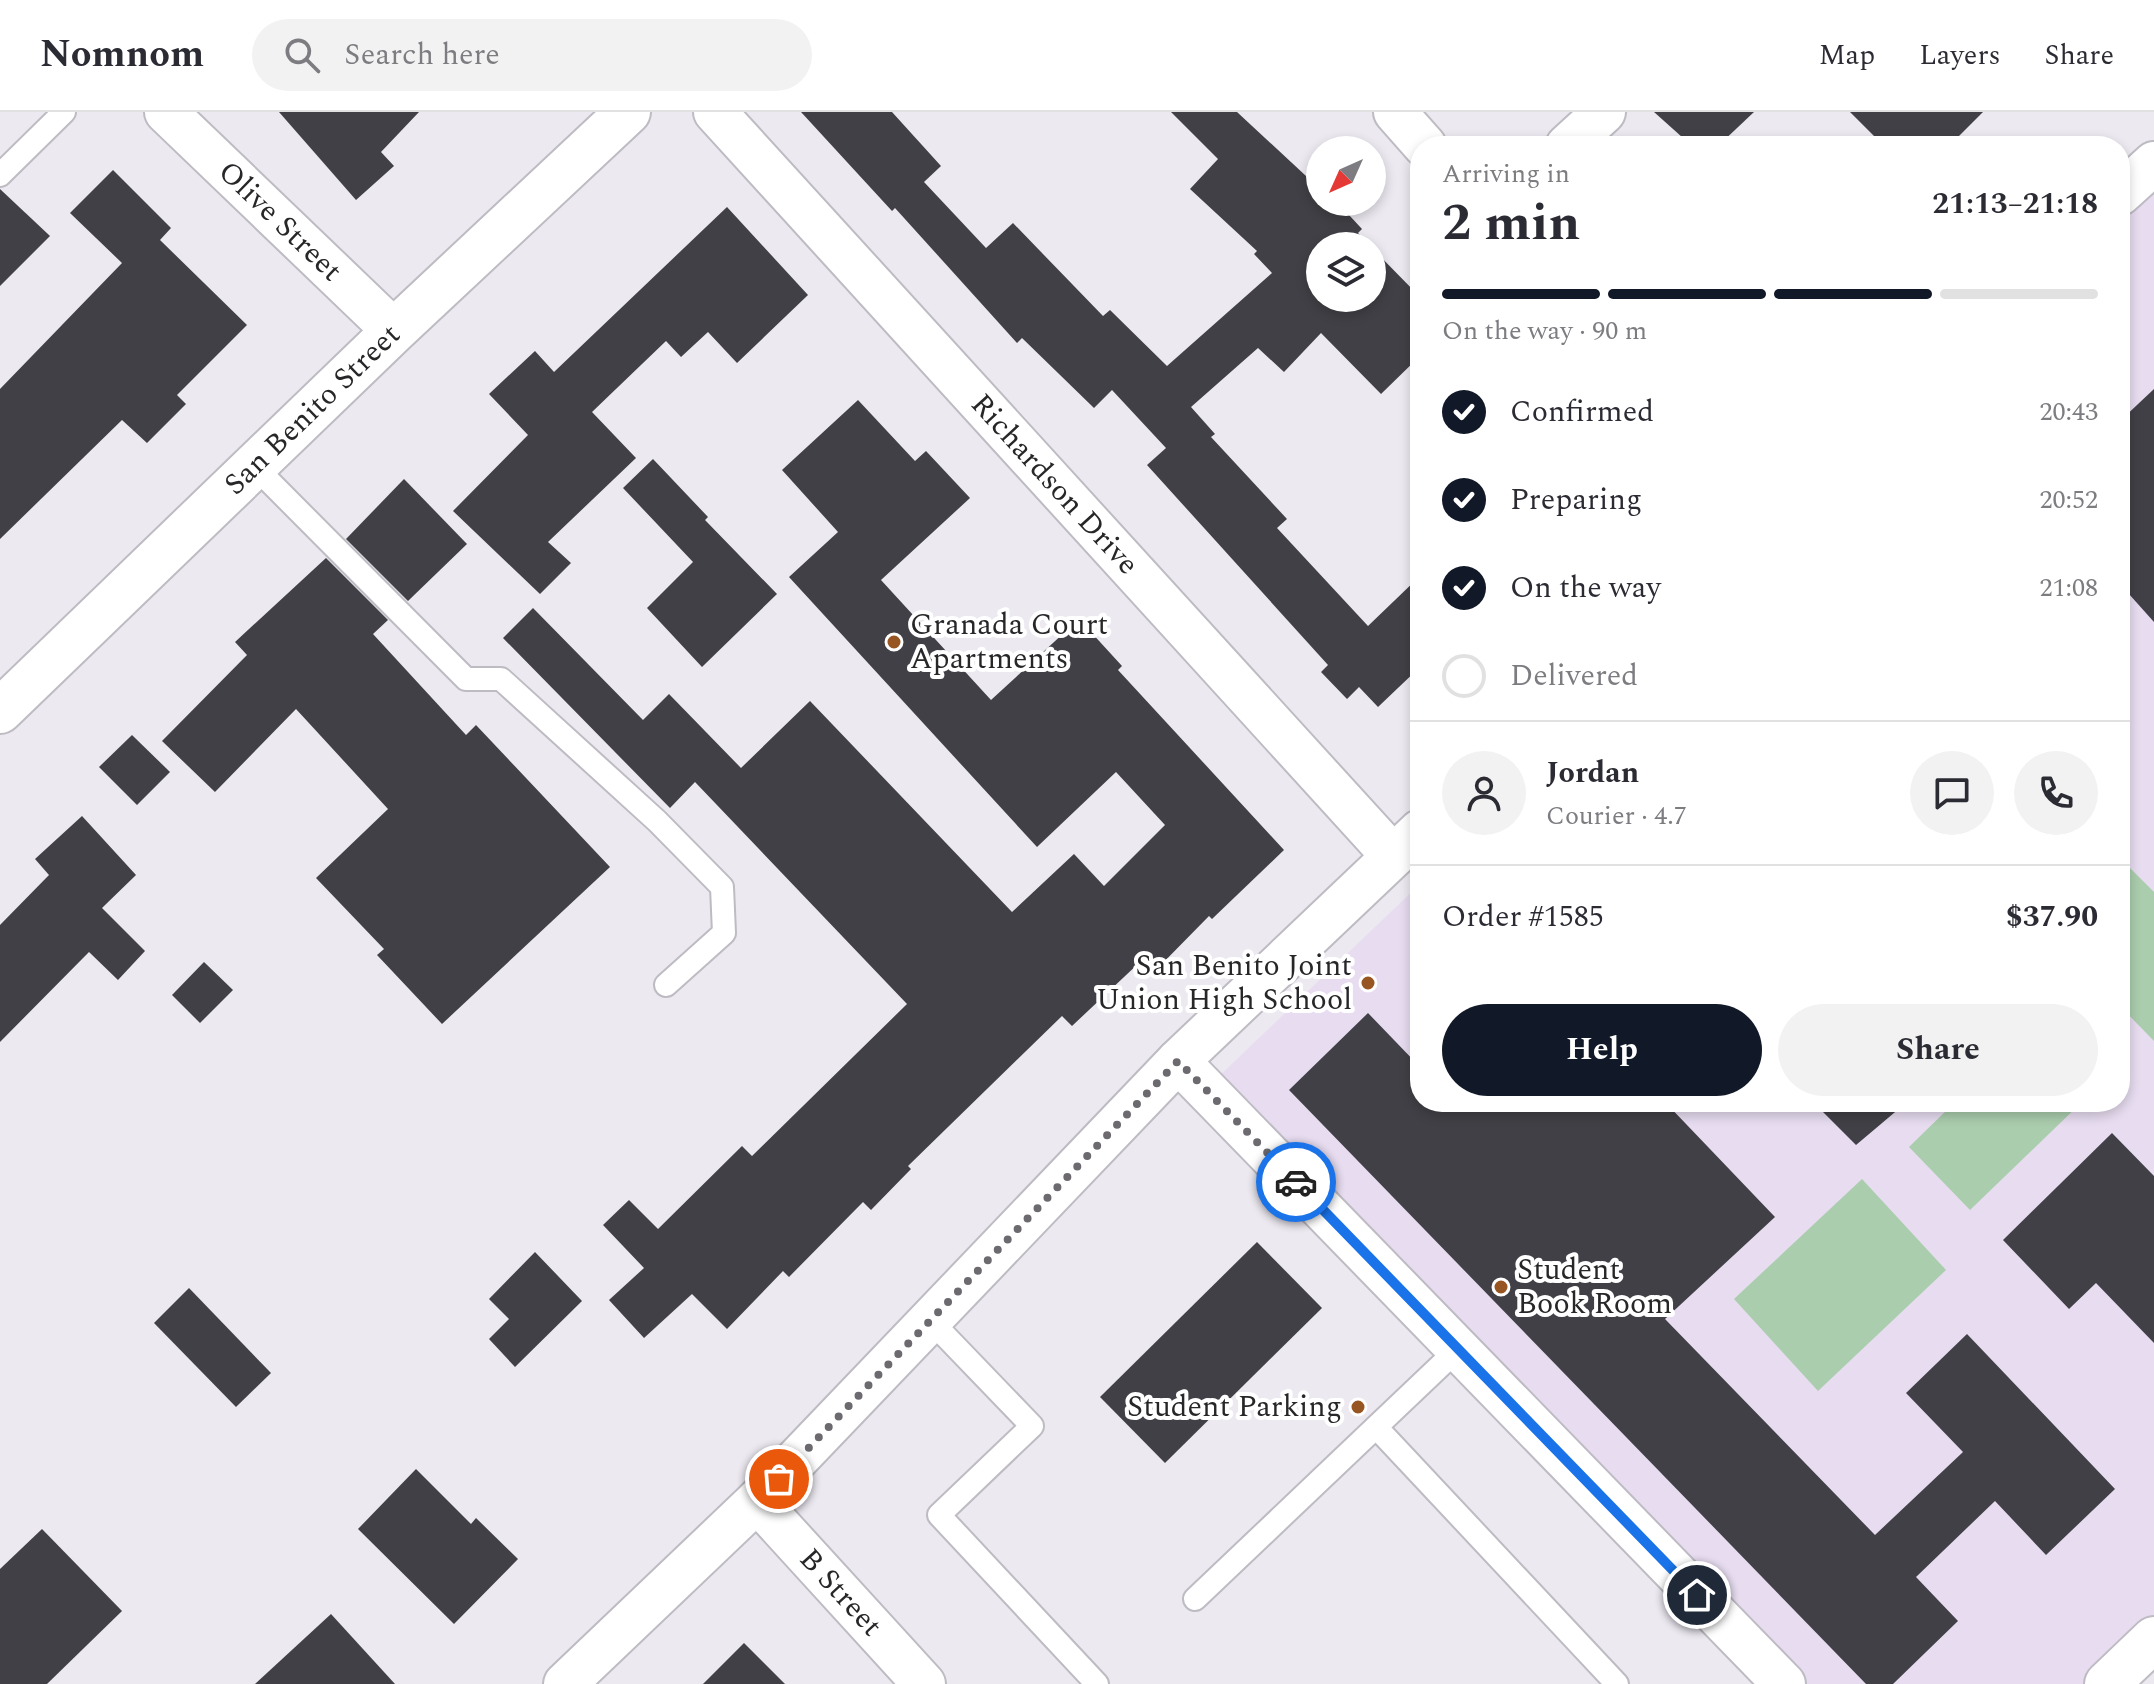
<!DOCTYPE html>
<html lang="en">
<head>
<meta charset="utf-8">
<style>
	body { margin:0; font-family:Spectral,serif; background:#f2f2f3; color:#2b2b33; height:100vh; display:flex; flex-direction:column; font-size:30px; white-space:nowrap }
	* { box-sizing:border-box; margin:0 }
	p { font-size:26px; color:#7c7c81 }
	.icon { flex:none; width:44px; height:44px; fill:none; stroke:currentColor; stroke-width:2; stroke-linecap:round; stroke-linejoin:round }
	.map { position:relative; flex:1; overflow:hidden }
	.drawer { position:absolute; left:1410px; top:24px; width:720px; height:976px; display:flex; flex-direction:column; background:#fff; border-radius:32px; box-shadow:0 4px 12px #0003 }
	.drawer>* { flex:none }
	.needle { width:52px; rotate:225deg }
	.tools { position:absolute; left:1306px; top:24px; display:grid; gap:16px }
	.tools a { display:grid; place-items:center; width:80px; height:80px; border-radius:50%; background:#fff; box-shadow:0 4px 12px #0003; font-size:40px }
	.pin { position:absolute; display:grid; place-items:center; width:68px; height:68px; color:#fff; margin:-34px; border:4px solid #fff; border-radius:50%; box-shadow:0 2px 8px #0007 }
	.courier { position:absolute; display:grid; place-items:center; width:80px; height:80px; margin:-40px; border:6px solid #1a73e8; border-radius:50%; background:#fff; color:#222; box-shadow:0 2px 10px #0007 }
	.summary em { font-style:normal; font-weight:700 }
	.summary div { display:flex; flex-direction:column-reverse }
	.summary { display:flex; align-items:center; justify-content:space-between; height:136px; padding:0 32px }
	h1 { font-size:52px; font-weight:700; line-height:60px }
	.bar { display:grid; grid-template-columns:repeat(4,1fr); gap:12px 8px; align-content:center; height:96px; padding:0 32px }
	.bar i { height:10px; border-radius:6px; background:#e1e1e2 }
	.bar .selected { background:#111827 }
	.bar p { grid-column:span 4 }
	.line { display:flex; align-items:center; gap:20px; padding:0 32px; border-top:2px solid #e1e1e2 }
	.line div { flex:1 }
	.round { display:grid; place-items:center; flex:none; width:84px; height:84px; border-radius:42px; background:#f2f2f3 }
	ol { padding:0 32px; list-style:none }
	li { display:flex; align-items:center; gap:24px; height:88px }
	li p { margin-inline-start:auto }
	li .icon { padding:8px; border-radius:50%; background:#111827; color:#fff; stroke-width:4 }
	li:last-child { color:#7c7c81 }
	li i { width:44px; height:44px; border:4px solid #e1e1e2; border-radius:50% }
	.cta { display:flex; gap:16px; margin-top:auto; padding:16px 32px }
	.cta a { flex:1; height:92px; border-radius:48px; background:#111827; color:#fff; font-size:32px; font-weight:700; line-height:92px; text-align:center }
	.cta a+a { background:#f2f2f3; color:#2b2b33 }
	header { display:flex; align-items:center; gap:48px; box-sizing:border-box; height:112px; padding:0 40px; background:#fff; border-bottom:2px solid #e1e1e2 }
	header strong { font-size:38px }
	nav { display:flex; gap:44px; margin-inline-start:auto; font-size:28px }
	.search { width:560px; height:72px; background:#f2f2f3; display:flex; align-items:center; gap:20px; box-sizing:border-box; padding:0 28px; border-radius:44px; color:#7c7c81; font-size:30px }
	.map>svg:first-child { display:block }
</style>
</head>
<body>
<header>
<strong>Nomnom</strong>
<div class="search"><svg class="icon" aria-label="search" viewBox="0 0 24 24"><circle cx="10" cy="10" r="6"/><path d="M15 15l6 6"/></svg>Search here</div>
<nav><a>Map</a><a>Layers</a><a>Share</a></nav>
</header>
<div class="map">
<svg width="2154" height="1572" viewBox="0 0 2154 1572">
	<rect width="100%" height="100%" fill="#ece9f1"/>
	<!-- education -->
	<path fill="#e7dcf0" d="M 2154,68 L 2154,1517 L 2096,1572 L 1803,1572 L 1213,970 L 1420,772 L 1420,990 L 2120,990 L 2120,101 Z"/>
	<!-- green -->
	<g fill="#aacdad">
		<path d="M 2122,748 L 2154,780 L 2154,929 L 2120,894 Z"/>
		<path d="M 1955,990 L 2082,990 L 1970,1098 L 1909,1035 Z"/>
		<path d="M 1862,1067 L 1946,1158 L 1818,1279 L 1734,1187 Z"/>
	</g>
	<!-- building -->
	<g fill="#414046">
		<path d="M 279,0 L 419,0 L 381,40 L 394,54 L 356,88 Z"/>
		<path d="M 801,0 L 892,0 L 941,54 L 924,70 L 986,136 L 1013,111 L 1103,204 L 1110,198 L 1167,254 L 1272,161 L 1254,142 L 1257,139 L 1190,77 L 1218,47 L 1171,0 L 1237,0 L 1320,77 L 1320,90 L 1337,90 L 1362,117 L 1358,121 L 1370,134 L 1320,134 L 1320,186 L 1372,186 L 1372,136 L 1420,185 L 1420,244 L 1381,282 L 1321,221 L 1284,260 L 1258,236 L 1191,295 L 1215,322 L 1211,325 L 1287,407 L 1277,416 L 1368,514 L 1420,464 L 1420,555 L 1378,595 L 1359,575 L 1347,587 L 1321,560 L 1328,553 L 1147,353 L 1166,336 L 1112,278 L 1094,296 L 1022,226 L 1017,231 L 895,96 L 892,99 Z"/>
		<path d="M 1654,0 L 1754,0 L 1718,34 L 1692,34 Z"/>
		<path d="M 1850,0 L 1983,0 L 1949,34 L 1884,34 Z"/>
		<path d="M 113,58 L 171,116 L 160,128 L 247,213 L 177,283 L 186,292 L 147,331 L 122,308 L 0,427 L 0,277 L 122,151 L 70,101 Z"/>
		<path d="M 0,77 L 50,124 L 0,174 Z"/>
		<path d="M 727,95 L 808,183 L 737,251 L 708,220 L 681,245 L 666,229 L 592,300 L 636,346 L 548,430 L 571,451 L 540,482 L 453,399 L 528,323 L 489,282 L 535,239 L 554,260 Z"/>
		<path d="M 2154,277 L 2154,510 L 2120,472 L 2120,309 Z"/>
		<path d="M 858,288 L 915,349 L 926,339 L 970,386 L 881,468 L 991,588 L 1079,507 L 1122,554 L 1118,558 L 1284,738 L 1212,807 L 1209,804 L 1153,861 L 1141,849 L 1072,914 L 1062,904 L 908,1054 L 911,1057 L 871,1098 L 863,1090 L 789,1165 L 783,1159 L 727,1217 L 692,1182 L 644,1226 L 609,1188 L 644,1156 L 603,1113 L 629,1088 L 658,1117 L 742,1034 L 752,1044 L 907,892 L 695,670 L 670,696 L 503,526 L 533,496 L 643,608 L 669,582 L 741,656 L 810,589 L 1012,800 L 1074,742 L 1104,774 L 1165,713 L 1116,660 L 1037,735 L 789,465 L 838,420 L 782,358 Z"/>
		<path d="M 653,347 L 708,405 L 705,408 L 777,482 L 702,555 L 647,496 L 693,450 L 623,376 Z"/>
		<path d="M 404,367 L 467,432 L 408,489 L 346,427 Z"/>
		<path d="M 326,446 L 388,508 L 373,522 L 466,623 L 476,613 L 610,755 L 442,912 L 377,843 L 384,837 L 316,766 L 388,697 L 296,597 L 215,680 L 162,629 L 247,543 L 235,530 Z"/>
		<path d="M 132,623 L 170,660 L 137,693 L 99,655 Z"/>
		<path d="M 82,704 L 136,763 L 102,796 L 145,839 L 118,868 L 89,840 L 0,930 L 0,813 L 49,763 L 35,747 Z"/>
		<path d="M 204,850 L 233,878 L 200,911 L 172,883 Z"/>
		<path d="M 1368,901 L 1420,955 L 1420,990 L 1665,990 L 1775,1105 L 1665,1207 L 1875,1423 L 1963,1340 L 1906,1281 L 1967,1222 L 2115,1377 L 2046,1443 L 1995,1389 L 1916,1465 L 1958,1509 L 1893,1572 L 1866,1572 L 1289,978 Z"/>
		<path d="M 1813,990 L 1907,990 L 1856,1033 Z"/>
		<path d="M 2112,1021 L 2154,1064 L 2154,1231 L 2096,1171 L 2069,1197 L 2003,1128 Z"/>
		<path d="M 1257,1130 L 1322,1196 L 1165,1351 L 1100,1285 Z"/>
		<path d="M 535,1140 L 582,1189 L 515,1255 L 489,1227 L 509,1207 L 489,1187 Z"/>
		<path d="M 189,1176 L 271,1261 L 236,1295 L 154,1211 Z"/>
		<path d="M 416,1357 L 471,1412 L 476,1406 L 518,1447 L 454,1512 L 358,1417 Z"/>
		<path d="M 42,1417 L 122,1499 L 47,1572 L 0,1572 L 0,1457 Z"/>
		<path d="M 331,1502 L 395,1572 L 255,1572 Z"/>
		<path d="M 744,1531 L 785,1572 L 703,1572 Z"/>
	</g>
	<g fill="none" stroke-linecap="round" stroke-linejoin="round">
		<defs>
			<g id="service">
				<path d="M 0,63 L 64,0"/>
				<path d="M 254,354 L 466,567 L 501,567 L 657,709 L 722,775 L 724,821 L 666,873"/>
				<path d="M 930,1208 L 1032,1314 L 939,1403 L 1097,1572"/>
				<path d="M 1376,1315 L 1617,1572"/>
				<path d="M 1195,1487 L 1458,1237"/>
			</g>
			<g id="minor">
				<path id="s1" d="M 166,0 L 394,219"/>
				<path id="s2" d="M 715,0 L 1393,744"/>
				<path d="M 1395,0 L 1425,34"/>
				<path d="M 1567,34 L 1604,0"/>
				<path d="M 2120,82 L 2154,51"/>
				<path d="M 1178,949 L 1784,1572"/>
				<path id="s3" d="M 757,1389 L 924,1572"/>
				<path d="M 565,1572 L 757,1389 L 1178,949 L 1420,719"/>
			</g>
			<path id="tertiary" d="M 2107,1572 L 2154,1527"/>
			<g id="secondary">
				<path id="s4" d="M 0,599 L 394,219 L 628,0"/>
			</g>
		</defs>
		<!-- service casing -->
		<use href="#service" stroke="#bebbc3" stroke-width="26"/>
		<!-- minor casing -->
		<use href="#minor" stroke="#bebbc3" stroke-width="46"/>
		<!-- tertiary casing -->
		<use href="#tertiary" stroke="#bebbc3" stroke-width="48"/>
		<!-- secondary casing -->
		<use href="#secondary" stroke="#bebbc3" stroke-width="48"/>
		<!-- service -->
		<use href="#service" stroke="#fff" stroke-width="22"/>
		<!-- minor -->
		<use href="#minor" stroke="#fff" stroke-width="42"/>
		<!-- tertiary -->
		<use href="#tertiary" stroke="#fff" stroke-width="44"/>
		<!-- secondary -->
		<use href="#secondary" stroke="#fff" stroke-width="44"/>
	</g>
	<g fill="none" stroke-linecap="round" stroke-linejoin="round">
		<!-- done -->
		<path stroke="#6c6a6f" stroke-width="8" stroke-dasharray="0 14.4" d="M 779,1367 L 1178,949 L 1296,1070"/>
		<!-- route -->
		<path stroke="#1a73e8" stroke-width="10" d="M 1296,1070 L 1697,1483"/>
	</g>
	<!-- markers -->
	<g fill="#965521" stroke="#fff" stroke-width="3">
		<circle cx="894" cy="530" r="8"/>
		<circle cx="1368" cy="871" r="8"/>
		<circle cx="1501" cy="1175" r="8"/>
		<circle cx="1358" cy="1295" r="8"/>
	</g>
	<g text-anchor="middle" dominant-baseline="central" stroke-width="8" stroke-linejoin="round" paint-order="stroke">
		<!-- street labels -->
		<g font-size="30" fill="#272629" stroke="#fff">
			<text stroke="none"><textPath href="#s1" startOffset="158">Olive Street</textPath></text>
			<text stroke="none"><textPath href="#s4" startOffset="434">San Benito Street</textPath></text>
			<text stroke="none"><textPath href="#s2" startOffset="504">Richardson Drive</textPath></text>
			<text stroke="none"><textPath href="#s3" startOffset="124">B Street</textPath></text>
		</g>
		<!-- poi labels -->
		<g font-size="30" fill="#272629" stroke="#fff" text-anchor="start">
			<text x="910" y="513">Granada Court<tspan x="910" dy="34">Apartments</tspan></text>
			<text x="1352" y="854" text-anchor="end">San Benito Joint<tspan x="1352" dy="34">Union High School</tspan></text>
			<text x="1517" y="1158">Student<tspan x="1517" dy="34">Book Room</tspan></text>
			<text x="1342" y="1295" text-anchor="end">Student Parking</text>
		</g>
	</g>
</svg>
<div class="tools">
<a><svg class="needle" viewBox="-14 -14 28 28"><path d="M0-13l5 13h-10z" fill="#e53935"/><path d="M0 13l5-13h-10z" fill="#7c7c81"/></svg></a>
<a><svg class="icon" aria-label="layers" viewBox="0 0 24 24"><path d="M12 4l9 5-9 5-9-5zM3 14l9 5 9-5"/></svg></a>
</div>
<div class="pin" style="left:779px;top:1367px;background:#ea580c"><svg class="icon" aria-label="bag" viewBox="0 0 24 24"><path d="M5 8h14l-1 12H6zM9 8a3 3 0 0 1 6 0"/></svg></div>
<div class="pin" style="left:1697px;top:1483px;background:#1f2937"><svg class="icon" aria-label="home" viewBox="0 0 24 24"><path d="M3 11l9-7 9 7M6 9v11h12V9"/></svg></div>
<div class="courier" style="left:1296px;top:1070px"><svg class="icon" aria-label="car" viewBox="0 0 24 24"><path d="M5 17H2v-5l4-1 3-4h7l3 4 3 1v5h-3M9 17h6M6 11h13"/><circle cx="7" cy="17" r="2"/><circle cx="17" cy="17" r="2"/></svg></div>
<section class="drawer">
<div class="summary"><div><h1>2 min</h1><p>Arriving in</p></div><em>21:13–21:18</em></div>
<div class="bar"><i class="selected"></i><i class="selected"></i><i class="selected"></i><i></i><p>On the way · 90 m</p></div>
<ol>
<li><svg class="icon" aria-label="check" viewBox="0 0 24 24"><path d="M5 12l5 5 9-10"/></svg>Confirmed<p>20:43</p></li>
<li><svg class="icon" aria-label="check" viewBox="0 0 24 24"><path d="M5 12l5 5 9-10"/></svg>Preparing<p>20:52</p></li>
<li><svg class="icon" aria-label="check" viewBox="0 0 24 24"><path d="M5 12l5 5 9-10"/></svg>On the way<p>21:08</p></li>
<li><i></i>Delivered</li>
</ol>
<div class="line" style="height:144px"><a class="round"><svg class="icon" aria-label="person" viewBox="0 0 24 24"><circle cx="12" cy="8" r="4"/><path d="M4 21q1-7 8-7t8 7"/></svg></a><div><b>Jordan</b><p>Courier · 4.7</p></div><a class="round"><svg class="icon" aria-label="chat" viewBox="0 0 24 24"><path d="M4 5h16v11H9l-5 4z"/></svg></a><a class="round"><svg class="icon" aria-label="phone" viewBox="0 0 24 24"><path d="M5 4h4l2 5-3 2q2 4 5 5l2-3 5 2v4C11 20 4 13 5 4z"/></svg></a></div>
<div class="line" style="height:104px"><div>Order #1585</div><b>$37.90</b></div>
<div class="cta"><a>Help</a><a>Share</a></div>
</section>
</div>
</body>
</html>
